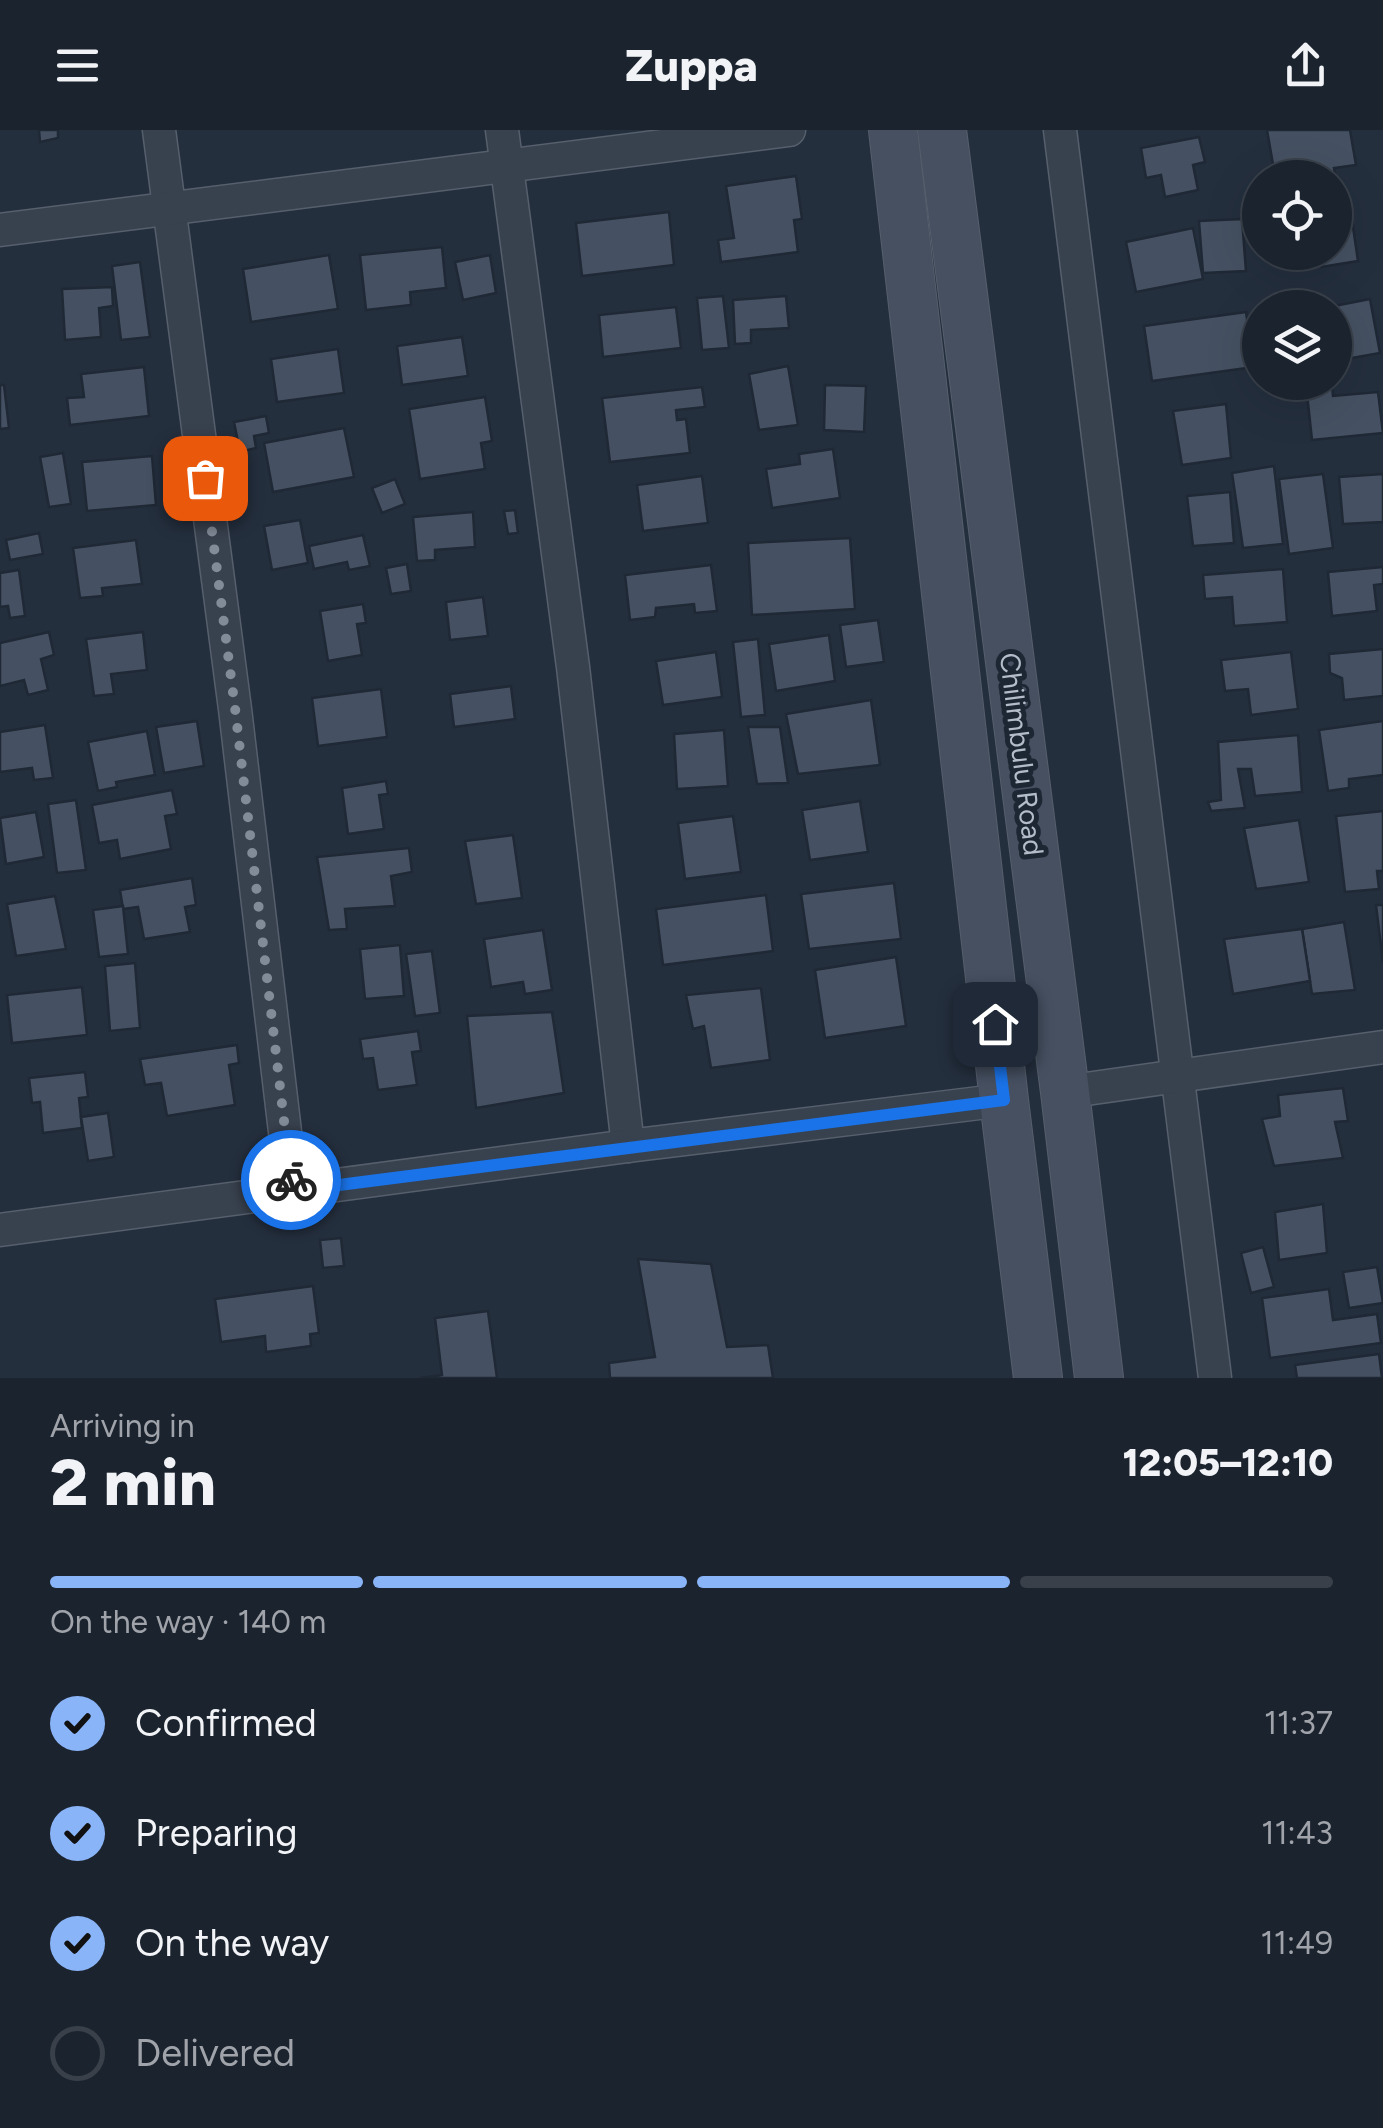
<!DOCTYPE html>
<html lang="en">
<head>
<meta charset="utf-8">
<style>
	body { margin:0; font-family:Figtree,sans-serif; background:#282f3a; color:#f1f3f6; height:100vh; display:flex; flex-direction:column; font-size:38px; white-space:nowrap }
	* { box-sizing:border-box; margin:0 }
	p { font-size:32px; color:#a0a4aa }
	.icon { flex:none; width:55px; height:55px; fill:none; stroke:currentColor; stroke-width:2; stroke-linecap:round; stroke-linejoin:round }
	.map { position:relative; height:1248px; overflow:hidden }
	.side { display:flex; flex-direction:column; background:#1b232e; flex:1 }
	.side>* { flex:none }
	.buttons { position:absolute; left:1242px; top:30px; display:grid; gap:20px }
	.buttons a { display:grid; place-items:center; width:110px; height:110px; border-radius:50%; background:#1b232e; box-shadow:0 10px 40px #0002,0 0 0 2px #39404a; font-size:50px }
	.pin { position:absolute; display:grid; place-items:center; width:85px; height:85px; color:#fff; margin:-42px; border-radius:20px; box-shadow:0 5px 15px #0006 }
	.courier { position:absolute; display:grid; place-items:center; width:100px; height:100px; margin:-50px; border:8px solid #1a73e8; border-radius:50%; background:#fff; color:#222; box-shadow:0 2px 12px #0007 }
	.summary em { font-style:normal; font-weight:800 }
	.summary div { display:flex; flex-direction:column-reverse }
	.summary { display:flex; align-items:center; justify-content:space-between; height:170px; padding:0 50px }
	h1 { font-size:65px; font-weight:800; line-height:75px }
	.bar { display:grid; grid-template-columns:repeat(4,1fr); gap:15px 10px; align-content:center; height:120px; padding:0 50px }
	.bar i { height:12px; border-radius:8px; background:#39404a }
	.bar .selected { background:#8ab4f8 }
	.bar p { grid-column:span 4 }
	ol { padding:0 50px; list-style:none }
	li { display:flex; align-items:center; gap:30px; height:110px }
	li p { margin-inline-start:auto }
	li .icon { padding:10px; border-radius:50%; background:#8ab4f8; color:#111; stroke-width:4 }
	li:last-child { color:#a0a4aa }
	li i { width:55px; height:55px; border:5px solid #39404a; border-radius:50% }
	header { display:flex; justify-content:space-between; align-items:center; height:130px; padding:0 50px; background:#1b232e; font-size:45px; font-weight:800 }
	.map>svg:first-child { display:block }
</style>
</head>
<body>
<header><svg class="icon" aria-label="menu" viewBox="0 0 24 24"><path d="M4 6h16M4 12h16M4 18h16"/></svg>Zuppa<svg class="icon" aria-label="share" viewBox="0 0 24 24"><path d="M12 15V3M7 8l5-5 5 5M5 13v7h14v-7"/></svg></header>
<div class="map">
<svg width="1383" height="1248" viewBox="0 0 1383 1248">
	<rect width="100%" height="100%" fill="#242f3e"/>
	<!-- building -->
	<g fill="#455162" stroke="#1f2835" stroke-width="2.5">
		<path d="M 39,0 L 58,0 L 58,8 L 40,12 Z"/>
		<path d="M 1267,0 L 1350,0 L 1356,35 L 1334,38 L 1337,53 L 1335,53 L 1335,48 L 1298,48 L 1296,36 L 1274,40 Z"/>
		<path d="M 1199,7 L 1205,32 L 1193,35 L 1198,60 L 1165,67 L 1161,45 L 1146,48 L 1141,18 Z"/>
		<path d="M 796,46 L 802,89 L 794,90 L 798,122 L 721,132 L 718,110 L 734,108 L 726,56 Z"/>
		<path d="M 669,82 L 674,135 L 582,146 L 576,93 Z"/>
		<path d="M 1242,89 L 1246,141 L 1203,143 L 1199,91 Z"/>
		<path d="M 1352,90 L 1358,131 L 1321,137 L 1318,122 L 1335,122 L 1335,93 Z"/>
		<path d="M 1193,98 L 1203,149 L 1136,162 L 1126,112 Z"/>
		<path d="M 442,117 L 446,158 L 410,162 L 411,175 L 366,180 L 360,125 Z"/>
		<path d="M 329,125 L 338,179 L 251,192 L 243,139 Z"/>
		<path d="M 490,125 L 496,163 L 463,170 L 455,132 Z"/>
		<path d="M 140,132 L 150,207 L 121,210 L 112,136 Z"/>
		<path d="M 112,157 L 113,176 L 99,178 L 101,207 L 65,210 L 62,159 Z"/>
		<path d="M 723,166 L 729,218 L 702,220 L 697,168 Z"/>
		<path d="M 786,166 L 789,198 L 751,200 L 751,213 L 735,214 L 733,170 Z"/>
		<path d="M 1370,169 L 1380,223 L 1335,231 L 1335,178 L 1324,178 Z"/>
		<path d="M 676,177 L 681,218 L 603,227 L 599,185 Z"/>
		<path d="M 1246,182 L 1254,237 L 1152,251 L 1144,196 Z"/>
		<path d="M 462,207 L 468,246 L 402,255 L 397,216 Z"/>
		<path d="M 338,219 L 344,263 L 277,272 L 271,229 Z"/>
		<path d="M 788,236 L 798,295 L 759,300 L 749,244 Z"/>
		<path d="M 144,237 L 149,286 L 70,295 L 67,268 L 84,267 L 81,244 Z"/>
		<path d="M 1332,253 L 1333,266 L 1378,262 L 1383,303 L 1312,310 L 1306,255 Z"/>
		<path d="M 0,255 L 4,255 L 9,298 L 0,299 Z"/>
		<path d="M 825,255 L 866,256 L 864,302 L 824,300 Z"/>
		<path d="M 702,257 L 705,277 L 676,280 L 677,290 L 686,289 L 690,323 L 610,332 L 602,268 Z"/>
		<path d="M 485,267 L 492,311 L 481,313 L 485,339 L 420,349 L 409,279 Z"/>
		<path d="M 1226,274 L 1231,328 L 1182,335 L 1173,281 Z"/>
		<path d="M 266,286 L 269,303 L 254,306 L 256,318 L 240,322 L 234,292 Z"/>
		<path d="M 344,298 L 354,347 L 273,362 L 264,313 Z"/>
		<path d="M 833,319 L 840,368 L 772,378 L 766,339 L 800,334 L 799,324 Z"/>
		<path d="M 63,323 L 71,374 L 49,377 L 40,327 Z"/>
		<path d="M 152,326 L 156,375 L 87,381 L 82,332 Z"/>
		<path d="M 1274,336 L 1283,414 L 1243,418 L 1232,343 Z"/>
		<path d="M 1323,344 L 1333,418 L 1289,424 L 1279,349 Z"/>
		<path d="M 1383,344 L 1383,392 L 1343,394 L 1339,347 Z"/>
		<path d="M 702,346 L 708,393 L 643,401 L 637,355 Z"/>
		<path d="M 395,349 L 405,374 L 382,383 L 372,358 Z"/>
		<path d="M 1230,362 L 1234,413 L 1193,416 L 1187,366 Z"/>
		<path d="M 515,380 L 518,403 L 508,404 L 504,381 Z"/>
		<path d="M 473,382 L 475,417 L 435,420 L 435,430 L 417,431 L 413,387 Z"/>
		<path d="M 300,390 L 308,433 L 272,440 L 264,396 Z"/>
		<path d="M 39,403 L 43,424 L 10,430 L 6,410 Z"/>
		<path d="M 363,405 L 370,436 L 349,440 L 347,432 L 314,439 L 309,416 Z"/>
		<path d="M 850,408 L 855,479 L 752,485 L 748,413 Z"/>
		<path d="M 136,410 L 142,454 L 102,458 L 103,466 L 80,468 L 73,418 Z"/>
		<path d="M 407,434 L 411,461 L 391,464 L 386,438 Z"/>
		<path d="M 711,435 L 717,481 L 695,483 L 694,474 L 656,478 L 655,487 L 630,490 L 625,445 Z"/>
		<path d="M 1383,437 L 1383,454 L 1374,455 L 1377,481 L 1332,486 L 1328,442 Z"/>
		<path d="M 1283,439 L 1287,492 L 1234,496 L 1232,467 L 1205,469 L 1203,445 Z"/>
		<path d="M 19,440 L 25,486 L 10,488 L 8,476 L 0,477 L 0,443 Z"/>
		<path d="M 483,467 L 488,506 L 450,510 L 446,472 Z"/>
		<path d="M 363,474 L 366,493 L 357,494 L 362,525 L 328,531 L 320,481 Z"/>
		<path d="M 878,490 L 884,532 L 846,537 L 840,495 Z"/>
		<path d="M 49,502 L 54,525 L 41,529 L 48,560 L 28,565 L 24,550 L 0,556 L 0,513 Z"/>
		<path d="M 143,502 L 147,540 L 111,544 L 114,564 L 94,566 L 86,509 Z"/>
		<path d="M 829,505 L 835,551 L 776,561 L 769,514 Z"/>
		<path d="M 758,509 L 765,585 L 741,587 L 733,512 Z"/>
		<path d="M 1383,519 L 1383,566 L 1344,570 L 1342,548 L 1330,543 L 1329,524 Z"/>
		<path d="M 716,522 L 722,567 L 663,575 L 656,531 Z"/>
		<path d="M 1291,522 L 1298,579 L 1251,585 L 1248,559 L 1225,561 L 1221,530 Z"/>
		<path d="M 511,556 L 515,589 L 454,597 L 450,564 Z"/>
		<path d="M 381,559 L 387,607 L 318,616 L 312,568 Z"/>
		<path d="M 871,570 L 880,635 L 798,644 L 786,584 Z"/>
		<path d="M 197,591 L 204,636 L 164,643 L 156,597 Z"/>
		<path d="M 1383,591 L 1383,645 L 1349,649 L 1349,658 L 1328,661 L 1319,600 Z"/>
		<path d="M 45,595 L 53,648 L 34,650 L 32,638 L 0,642 L 0,602 Z"/>
		<path d="M 748,597 L 780,597 L 788,653 L 757,654 Z"/>
		<path d="M 724,600 L 728,656 L 677,659 L 674,604 Z"/>
		<path d="M 147,601 L 155,645 L 116,652 L 117,657 L 98,661 L 88,612 Z"/>
		<path d="M 1298,605 L 1302,662 L 1255,666 L 1251,639 L 1238,639 L 1245,678 L 1211,681 L 1208,672 L 1221,670 L 1218,612 Z"/>
		<path d="M 386,651 L 388,664 L 379,665 L 384,699 L 348,704 L 342,658 Z"/>
		<path d="M 172,660 L 177,684 L 165,686 L 171,719 L 120,729 L 117,710 L 99,713 L 92,675 Z"/>
		<path d="M 76,670 L 86,740 L 57,743 L 48,674 Z"/>
		<path d="M 860,671 L 868,722 L 810,730 L 802,680 Z"/>
		<path d="M 1383,681 L 1383,741 L 1377,741 L 1379,759 L 1345,762 L 1336,686 Z"/>
		<path d="M 36,682 L 44,727 L 6,734 L 0,688 Z"/>
		<path d="M 733,686 L 741,742 L 685,749 L 678,693 Z"/>
		<path d="M 1299,690 L 1309,752 L 1256,759 L 1244,698 Z"/>
		<path d="M 513,705 L 522,768 L 476,774 L 465,711 Z"/>
		<path d="M 409,718 L 412,742 L 391,746 L 395,776 L 345,779 L 347,799 L 329,800 L 317,727 Z"/>
		<path d="M 192,748 L 196,775 L 185,777 L 190,802 L 144,809 L 138,777 L 123,779 L 120,760 Z"/>
		<path d="M 894,753 L 901,809 L 809,819 L 801,764 Z"/>
		<path d="M 766,765 L 773,821 L 663,835 L 656,779 Z"/>
		<path d="M 55,766 L 66,819 L 16,826 L 7,774 Z"/>
		<path d="M 1376,775 L 1383,775 L 1383,833 Z"/>
		<path d="M 123,776 L 128,824 L 99,827 L 93,780 Z"/>
		<path d="M 1344,792 L 1355,860 L 1312,864 L 1302,799 Z"/>
		<path d="M 1302,799 L 1310,851 L 1233,864 L 1224,809 Z"/>
		<path d="M 543,800 L 552,860 L 525,864 L 523,852 L 491,857 L 484,809 Z"/>
		<path d="M 400,815 L 404,866 L 365,869 L 360,819 Z"/>
		<path d="M 432,821 L 440,883 L 415,886 L 406,824 Z"/>
		<path d="M 896,827 L 906,896 L 825,908 L 815,840 Z"/>
		<path d="M 135,833 L 140,898 L 110,901 L 105,836 Z"/>
		<path d="M 82,857 L 87,905 L 12,913 L 7,865 Z"/>
		<path d="M 761,858 L 770,930 L 711,938 L 704,896 L 693,899 L 686,865 Z"/>
		<path d="M 552,882 L 564,963 L 476,978 L 467,886 Z"/>
		<path d="M 418,901 L 421,921 L 412,922 L 417,955 L 378,960 L 373,928 L 363,929 L 360,909 Z"/>
		<path d="M 237,915 L 239,933 L 229,935 L 235,975 L 167,986 L 161,953 L 145,955 L 140,929 Z"/>
		<path d="M 85,942 L 88,967 L 79,968 L 82,998 L 43,1003 L 40,972 L 32,973 L 29,948 Z"/>
		<path d="M 1343,958 L 1348,991 L 1335,992 L 1343,1028 L 1274,1036 L 1262,989 L 1280,986 L 1278,965 Z"/>
		<path d="M 108,983 L 114,1027 L 88,1031 L 81,987 Z"/>
		<path d="M 1323,1074 L 1327,1123 L 1279,1130 L 1275,1082 Z"/>
		<path d="M 341,1108 L 344,1136 L 323,1138 L 320,1110 Z"/>
		<path d="M 1263,1117 L 1274,1157 L 1251,1163 L 1241,1123 Z"/>
		<path d="M 638,1129 L 711,1134 L 727,1217 L 768,1215 L 773,1248 L 610,1248 L 609,1233 L 655,1227 Z"/>
		<path d="M 1377,1137 L 1383,1173 L 1349,1178 L 1343,1142 Z"/>
		<path d="M 313,1156 L 319,1203 L 310,1204 L 311,1216 L 266,1222 L 265,1206 L 221,1212 L 215,1169 Z"/>
		<path d="M 1329,1159 L 1333,1190 L 1377,1184 L 1381,1213 L 1270,1228 L 1262,1168 Z"/>
		<path d="M 488,1181 L 497,1248 L 420,1248 L 442,1245 L 435,1188 Z"/>
		<path d="M 1379,1224 L 1382,1248 L 1297,1248 L 1295,1235 Z"/>
	</g>
	<g fill="none" stroke-linecap="round" stroke-linejoin="round">
		<defs>
			<g id="street">
				<path d="M 159,0 L 235,579 L 292,1061"/>
				<path d="M 502,0 L 573,537 L 628,1016"/>
				<path d="M 1060,0 L 1215,1248"/>
				<path d="M 0,100 L 789,0"/>
				<path d="M 1065,962 L 1383,917"/>
				<path d="M 0,1100 L 628,1016 L 1004,970"/>
			</g>
			<g id="secondary">
				<path d="M 893,0 L 1004,970 L 1038,1248"/>
				<path d="M 942,0 L 1065,962 L 1099,1248"/>
			</g>
		</defs>
		<!-- street casing -->
		<use href="#street" stroke="#565f6c" stroke-width="35"/>
		<!-- secondary casing -->
		<use href="#secondary" stroke="#565f6c" stroke-width="50"/>
		<!-- street -->
		<use href="#street" stroke="#38414e" stroke-width="32"/>
		<!-- secondary -->
		<use href="#secondary" stroke="#465061" stroke-width="48"/>
	</g>
	<g fill="none" stroke-linecap="round" stroke-linejoin="round">
		<!-- done -->
		<path stroke="#828b98" stroke-width="10" stroke-dasharray="0 18" d="M 205,348 L 235,578 L 291,1050"/>
		<!-- route -->
		<path stroke="#1a73e8" stroke-width="12" d="M 291,1050 L 292,1061 L 1004,970 L 995,894"/>
	</g>
	<g text-anchor="middle" dominant-baseline="central" stroke-width="10" stroke-linejoin="round" paint-order="stroke">
		<!-- street labels -->
		<g font-size="28" fill="#b4bcc9" stroke="#1d2633">
			<text transform="translate(1022 624) rotate(83)">Chilimbulu Road</text>
		</g>
	</g>
</svg>
<div class="buttons">
<a><svg class="icon" aria-label="locate" viewBox="0 0 24 24"><circle cx="12" cy="12" r="6"/><path d="M12 2v4M12 18v4M2 12h4M18 12h4"/></svg></a>
<a><svg class="icon" aria-label="layers" viewBox="0 0 24 24"><path d="M12 4l9 5-9 5-9-5zM3 14l9 5 9-5"/></svg></a>
</div>
<div class="pin" style="left:205px;top:348px;background:#ea580c"><svg class="icon" aria-label="bag" viewBox="0 0 24 24"><path d="M5 8h14l-1 12H6zM9 8a3 3 0 0 1 6 0"/></svg></div>
<div class="pin" style="left:995px;top:894px;background:#1f2937"><svg class="icon" aria-label="home" viewBox="0 0 24 24"><path d="M3 11l9-7 9 7M6 9v11h12V9"/></svg></div>
<div class="courier" style="left:291px;top:1050px"><svg class="icon" aria-label="bike" viewBox="0 0 24 24"><circle cx="6" cy="16" r="4"/><circle cx="18" cy="16" r="4"/><path d="M6 16l4-8h5l3 8M10 8l3 8H6M13 5h3"/></svg></div>
</div>
<section class="side">
<div class="summary"><div><h1>2 min</h1><p>Arriving in</p></div><em>12:05–12:10</em></div>
<div class="bar"><i class="selected"></i><i class="selected"></i><i class="selected"></i><i></i><p>On the way · 140 m</p></div>
<ol>
<li><svg class="icon" aria-label="check" viewBox="0 0 24 24"><path d="M5 12l5 5 9-10"/></svg>Confirmed<p>11:37</p></li>
<li><svg class="icon" aria-label="check" viewBox="0 0 24 24"><path d="M5 12l5 5 9-10"/></svg>Preparing<p>11:43</p></li>
<li><svg class="icon" aria-label="check" viewBox="0 0 24 24"><path d="M5 12l5 5 9-10"/></svg>On the way<p>11:49</p></li>
<li><i></i>Delivered</li>
</ol>
</section>
</body>
</html>
